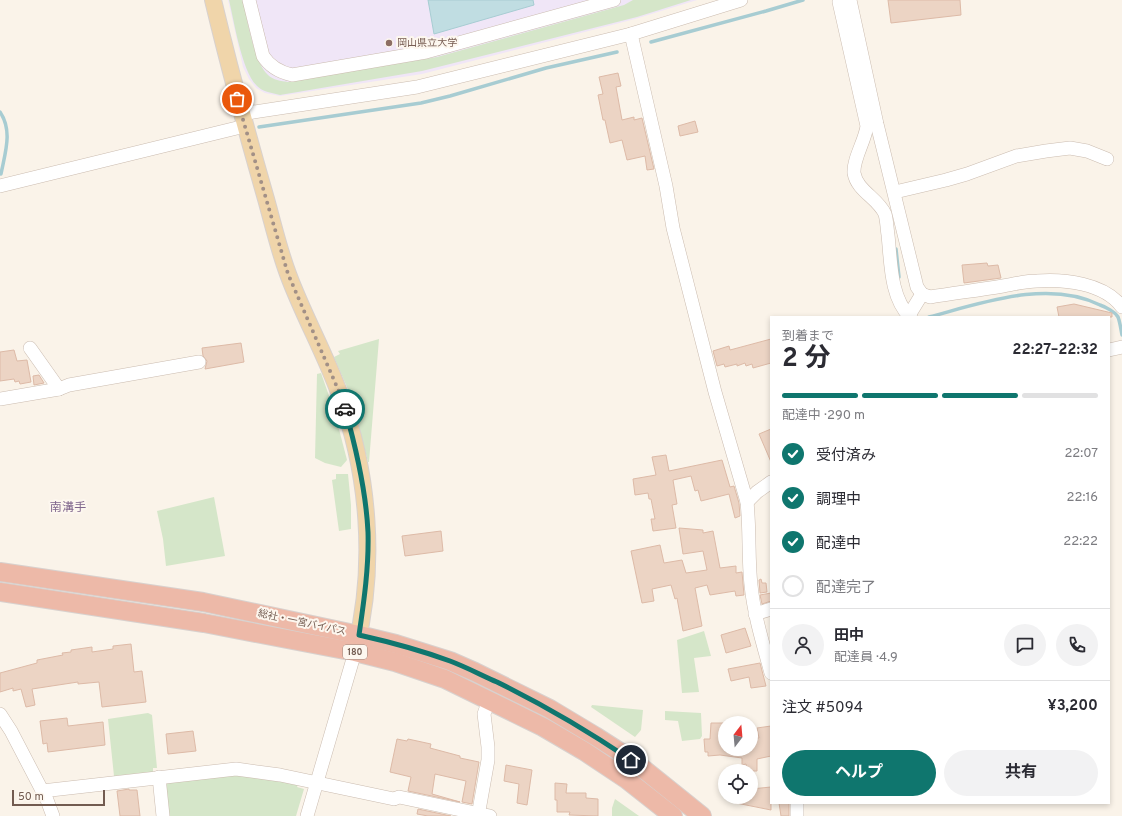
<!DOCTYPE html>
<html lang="ja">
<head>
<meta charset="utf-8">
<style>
	body { margin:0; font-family:Overpass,"Noto Sans JP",sans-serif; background:#f2f2f3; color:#2b2b33; height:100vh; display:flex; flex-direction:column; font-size:15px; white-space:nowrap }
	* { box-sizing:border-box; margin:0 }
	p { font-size:13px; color:#7c7c81 }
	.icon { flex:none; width:22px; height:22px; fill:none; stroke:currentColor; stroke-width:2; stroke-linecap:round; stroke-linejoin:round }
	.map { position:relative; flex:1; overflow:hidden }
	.details { position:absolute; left:770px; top:316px; width:340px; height:488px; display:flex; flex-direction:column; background:#fff; border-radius:0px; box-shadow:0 2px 6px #0003 }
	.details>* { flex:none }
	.needle { width:26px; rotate:16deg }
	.tools { position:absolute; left:718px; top:716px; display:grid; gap:8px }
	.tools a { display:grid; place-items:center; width:40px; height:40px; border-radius:50%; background:#fff; box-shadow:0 2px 6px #0003; font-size:20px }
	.scale { position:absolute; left:12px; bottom:10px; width:93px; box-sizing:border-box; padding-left:4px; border:2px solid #725b50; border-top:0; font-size:11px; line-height:14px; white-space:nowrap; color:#725b50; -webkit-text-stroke:3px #fdf7ef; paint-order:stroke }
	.pin { position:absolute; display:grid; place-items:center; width:34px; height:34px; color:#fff; margin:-17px; border:2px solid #fff; border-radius:50%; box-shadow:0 1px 4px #0007 }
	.courier { position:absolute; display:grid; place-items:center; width:40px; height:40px; margin:-20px; border:3px solid #0f766e; border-radius:50%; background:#fff; color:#222; box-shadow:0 1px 5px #0007 }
	.head em { font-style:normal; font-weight:700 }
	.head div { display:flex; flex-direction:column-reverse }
	.head { display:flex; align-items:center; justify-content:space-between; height:68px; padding:0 12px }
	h1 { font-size:26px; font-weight:700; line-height:30px }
	.bar { display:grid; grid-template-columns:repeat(4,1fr); gap:6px 4px; align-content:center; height:48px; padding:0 12px }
	.bar i { height:5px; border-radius:3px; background:#e1e1e2 }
	.bar .active { background:#0f766e }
	.bar p { grid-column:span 4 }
	.line { display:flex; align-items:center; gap:10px; padding:0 12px; border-top:1px solid #e1e1e2 }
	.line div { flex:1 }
	.round { display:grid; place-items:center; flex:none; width:42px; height:42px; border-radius:21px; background:#f2f2f3 }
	ol { padding:0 12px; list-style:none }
	li { display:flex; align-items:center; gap:12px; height:44px }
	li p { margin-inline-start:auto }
	li .icon { padding:4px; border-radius:50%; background:#0f766e; color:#fff; stroke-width:4 }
	li:last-child { color:#7c7c81 }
	li i { width:22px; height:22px; border:2px solid #e1e1e2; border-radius:50% }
	.cta { display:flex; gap:8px; margin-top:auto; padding:8px 12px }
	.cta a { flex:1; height:46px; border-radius:24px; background:#0f766e; color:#fff; font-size:16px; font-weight:700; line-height:46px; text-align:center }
	.cta a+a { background:#f2f2f3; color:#2b2b33 }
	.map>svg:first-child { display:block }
</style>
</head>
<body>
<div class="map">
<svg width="1122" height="816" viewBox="0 0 1122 816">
	<rect width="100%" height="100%" fill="#faf3e9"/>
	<!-- education -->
	<path fill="#f0e6f7" d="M 228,0 L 697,0 L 635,19 L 422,74 L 280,96 L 265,93 L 256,88 L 249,79 L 243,67 Z"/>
	<!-- green -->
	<g fill="#d5e6c9">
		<path d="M 229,0 L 243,0 C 247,18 254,63 268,75 C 273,80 281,81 288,82 L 437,57 L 624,5 L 633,0 L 691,0 L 637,17 L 422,71 L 280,95 C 272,93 263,92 257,86 C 242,72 234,21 229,0 Z"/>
		<path d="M 379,339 L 369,462 L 368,462 L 352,399 L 334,357 L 340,354 L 338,351 Z"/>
		<path d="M 321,373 L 334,410 L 347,460 L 341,467 L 325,463 L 315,458 L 317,374 Z"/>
		<path d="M 336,474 L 348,474 L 351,505 L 351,529 L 339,531 L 332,480 L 336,479 Z"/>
		<path d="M 214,497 L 225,556 L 166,566 L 163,539 L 157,511 Z"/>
		<path d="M 704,631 L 711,656 L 694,658 L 699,692 L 682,693 L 677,640 Z"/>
		<path d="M 592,705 L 643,710 L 641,730 L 635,737 L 591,707 Z"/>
		<path d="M 665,711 L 701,713 L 702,736 L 700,739 L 682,741 L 678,721 L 665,720 Z"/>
		<path d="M 148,713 L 152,715 L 157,768 L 153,768 L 153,772 L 114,776 L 108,719 Z"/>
		<path d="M 240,774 L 298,784 L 297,787 L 304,789 L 296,816 L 169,816 L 166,781 Z"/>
		<path d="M 615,799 L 639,816 L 612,816 L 612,808 Z"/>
	</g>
	<!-- water -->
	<path fill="#c0dde2" stroke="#a7ccd2" d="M 428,0 L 533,0 L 534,5 L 434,34 Z"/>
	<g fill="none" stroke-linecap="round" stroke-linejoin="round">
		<!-- stream -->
		<g stroke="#a7ccd2" stroke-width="3.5">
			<path d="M 651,42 L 766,11 L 803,0"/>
			<path d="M 0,112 C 13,131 5,153 1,174"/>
			<path d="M 259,127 L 421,103 L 450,96 L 546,68 L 617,52"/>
			<path d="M 896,249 L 899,277"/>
			<path d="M 929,317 C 982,303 1048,279 1100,305 C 1106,307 1115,312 1118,317 C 1120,322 1121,330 1122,335"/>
		</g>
	</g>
	<!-- building -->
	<g fill="#ecd4c4" stroke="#ddbaa7">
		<path d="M 888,0 L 960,0 L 961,15 L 891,23 Z"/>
		<path d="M 618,73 L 621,86 L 616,87 L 622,120 L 634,117 L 634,120 L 642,118 L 654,169 L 647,170 L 645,156 L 627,160 L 622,140 L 610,143 L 605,120 L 603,120 L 598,95 L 603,94 L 599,77 Z"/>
		<path d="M 695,121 L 698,132 L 680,136 L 678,126 Z"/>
		<path d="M 987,263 L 988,266 L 998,265 L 1001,278 L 964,283 L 962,265 Z"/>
		<path d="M 1074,304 L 1112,313 L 1112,317 L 1059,317 L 1057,307 Z"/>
		<path d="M 771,339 L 771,363 L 753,368 L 752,364 L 746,366 L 745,363 L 737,366 L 737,364 L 725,367 L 724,364 L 717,366 L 713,351 L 729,346 L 730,350 Z"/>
		<path d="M 241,343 L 244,362 L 205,369 L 207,361 L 203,356 L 202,348 Z"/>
		<path d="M 14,350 L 17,361 L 27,360 L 31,382 L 20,384 L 19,381 L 15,382 L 14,379 L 0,381 L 0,352 Z"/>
		<path d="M 39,375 L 44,383 L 34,385 L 33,376 Z"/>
		<path d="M 771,429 L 771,462 L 759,434 Z"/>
		<path d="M 666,455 L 669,471 L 722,460 L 730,487 L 734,486 L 739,503 L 740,516 L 735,518 L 729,494 L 701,501 L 698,490 L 695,491 L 691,476 L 673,480 L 677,504 L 672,505 L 676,528 L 653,531 L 651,519 L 655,519 L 651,499 L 649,499 L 648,493 L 635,495 L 633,479 L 656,475 L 652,457 Z"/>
		<path d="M 679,528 L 703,530 L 703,533 L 713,531 L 720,568 L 736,566 L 736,573 L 742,572 L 744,595 L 736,596 L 735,591 L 710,595 L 707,585 L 695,588 L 702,626 L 683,631 L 677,598 L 675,599 L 671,585 L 652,589 L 654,601 L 642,603 L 631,551 L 660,545 L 664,563 L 682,560 L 686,573 L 707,570 L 703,551 L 683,554 Z"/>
		<path d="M 441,531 L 443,551 L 405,556 L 402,536 Z"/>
		<path d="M 761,579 L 762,583 L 766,583 L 767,592 L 760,593 L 759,580 Z"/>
		<path d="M 771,593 L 771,601 L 762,604 L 760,595 Z"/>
		<path d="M 745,628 L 751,646 L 726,653 L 721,635 Z"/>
		<path d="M 131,644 L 134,672 L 142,671 L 146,702 L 102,707 L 99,682 L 78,684 L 78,682 L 32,689 L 35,705 L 26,707 L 21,689 L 13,691 L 13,688 L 0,692 L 0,673 L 37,663 L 37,660 L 63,655 L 62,653 L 71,652 L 71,650 L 92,647 L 92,652 L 113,649 L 113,646 Z"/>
		<path d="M 760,663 L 766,686 L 751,688 L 749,677 L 731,681 L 728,669 Z"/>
		<path d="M 67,718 L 68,726 L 103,722 L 105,745 L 48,752 L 47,743 L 43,744 L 40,721 Z"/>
		<path d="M 711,723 L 725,723 L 725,749 L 751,749 L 751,738 L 759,738 L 757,728 L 771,726 L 771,756 L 757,759 L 757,771 L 747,771 L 746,764 L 742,765 L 742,758 L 720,755 L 708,756 L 708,752 L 705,752 L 704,739 L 710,739 Z"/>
		<path d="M 193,731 L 196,751 L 168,754 L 166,734 Z"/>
		<path d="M 397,739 L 407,741 L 408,739 L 431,744 L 430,748 L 460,756 L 460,758 L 479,762 L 472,804 L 462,802 L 466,781 L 435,774 L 432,794 L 460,802 L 408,791 L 411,777 L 390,772 Z"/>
		<path d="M 506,765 L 532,770 L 527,805 L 517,803 L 519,784 L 504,781 Z"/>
		<path d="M 555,783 L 567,784 L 566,793 L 586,793 L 586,798 L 598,799 L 598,816 L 569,815 L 570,812 L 557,812 L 557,800 L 555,800 Z"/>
		<path d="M 771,787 L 771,810 L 731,802 L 732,797 L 751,797 L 751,789 Z"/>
		<path d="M 129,789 L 129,790 L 137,790 L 140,816 L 120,816 L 117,791 Z"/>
		<path d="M 779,803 L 789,803 L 789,816 L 781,816 Z"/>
		<path d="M 418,809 L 451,816 L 428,816 L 417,814 Z"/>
	</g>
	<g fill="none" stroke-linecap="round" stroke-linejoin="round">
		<defs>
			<g id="minor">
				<path d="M 249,0 L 263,56 C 270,67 279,72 292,75 L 426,52 L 614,0"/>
				<path d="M 842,0 L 839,2 L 867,126 C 865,141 853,159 854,173 C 857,191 878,198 885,214 C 887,221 887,229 888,235 C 891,262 890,297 910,317"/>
				<path d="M 850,0 L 877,124 L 917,287 L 922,294 L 930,297 C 955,293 979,290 1003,286 C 1014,284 1026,281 1037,281 C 1064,279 1104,283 1122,307"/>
				<path d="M 631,34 L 666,186 L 673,228 L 715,392 L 747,502 C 750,530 748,558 751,585 C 754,615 763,644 771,673"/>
				<path d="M 241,114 L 417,87 L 631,34 L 741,0"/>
				<path d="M 0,186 L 245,126"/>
				<path d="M 895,192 L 946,180 L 967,174 L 1016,156 L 1046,151 L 1070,148 L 1087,151 L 1107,159"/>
				<path d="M 910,317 L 911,312 L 922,294"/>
				<path d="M 30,348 L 59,389"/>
				<path d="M 1109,350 L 1122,347"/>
				<path d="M 0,399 L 59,389 L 69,385 L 199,362"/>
				<path d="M 747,502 L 757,492 L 771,482"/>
				<path d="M 755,614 L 771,609"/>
				<path d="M 0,714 L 11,731 L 47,800 L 53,816"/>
				<path d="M 159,777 L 163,816"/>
				<path d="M 42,791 L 236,769 L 280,775 L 394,799 L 399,797 L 490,816"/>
				<path d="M 797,803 L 797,816"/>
				<path d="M 307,816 L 355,652"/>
				<path d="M 478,816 L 488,760 L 488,747 L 484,714 L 489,700"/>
			</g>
			<path id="major" d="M 213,0 C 229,67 247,133 266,199 C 273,224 279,250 288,274 C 303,315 325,353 340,395 C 369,474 376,565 356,647"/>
			<g id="highway">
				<path d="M 0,572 L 203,602 L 359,635 L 396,644 L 450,661 L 475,672 L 550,709 L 595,736 L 631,759 L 702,816"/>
				<path d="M 0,592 L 204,623 L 355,652 L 395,662 L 445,679 L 543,727 L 584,751 L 626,779 L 673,816"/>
			</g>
		</defs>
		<!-- minor casing -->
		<use href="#minor" stroke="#cbbcb0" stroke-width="14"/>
		<!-- major casing -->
		<use href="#major" stroke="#d8d1ce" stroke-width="18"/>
		<!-- highway casing -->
		<use href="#highway" stroke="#d8d1ce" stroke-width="20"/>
		<!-- minor -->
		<use href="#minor" stroke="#fff" stroke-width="13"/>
		<!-- major -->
		<use href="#major" stroke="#f0d5aa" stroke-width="16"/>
		<!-- highway -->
		<use href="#highway" stroke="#edb9a8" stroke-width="18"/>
	</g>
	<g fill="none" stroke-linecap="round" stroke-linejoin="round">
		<!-- done -->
		<path stroke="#a29086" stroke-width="4" stroke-dasharray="0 7.2" d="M 237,99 L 288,274 L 340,394 L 345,409"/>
		<!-- route -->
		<path stroke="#0f766e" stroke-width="5" d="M 345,409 C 356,448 366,490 368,532 C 369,566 364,601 359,635 C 390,642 420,650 450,661 C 466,667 481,675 497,682 C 544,705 588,731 631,760"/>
	</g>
	<!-- markers -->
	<circle fill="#8d6e63" stroke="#fdf7ef" stroke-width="1.5" cx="389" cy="43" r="4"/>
	<g text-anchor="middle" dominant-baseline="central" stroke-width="4" stroke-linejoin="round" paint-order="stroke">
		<!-- shield labels -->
		<rect fill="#fdf7ef" stroke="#9c8a80" stroke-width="1" x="343" y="645" width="24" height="14" rx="3"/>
		<g font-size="9" font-weight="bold" fill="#725b50">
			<text x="355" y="652">180</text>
		</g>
		<!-- education labels -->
		<g font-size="10" fill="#785e54" stroke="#fdf7ef" text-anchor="start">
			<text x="397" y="43">岡山県立大学</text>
		</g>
		<!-- street labels -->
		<g font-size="10" fill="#725b50" stroke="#fdf7ef">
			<text transform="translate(302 623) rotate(12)">総社・一宮バイパス</text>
		</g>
		<!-- quarter labels -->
		<g font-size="12" fill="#80678d" stroke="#fdf7ef">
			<text x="68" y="508">南溝手</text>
		</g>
	</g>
</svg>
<div class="tools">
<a><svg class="needle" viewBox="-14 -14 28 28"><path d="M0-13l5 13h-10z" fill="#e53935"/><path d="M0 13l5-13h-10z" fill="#7c7c81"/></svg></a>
<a><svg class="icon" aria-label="locate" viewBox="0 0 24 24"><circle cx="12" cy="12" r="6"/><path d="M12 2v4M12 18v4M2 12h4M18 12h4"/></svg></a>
</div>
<div class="scale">50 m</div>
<div class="pin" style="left:237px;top:99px;background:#ea580c"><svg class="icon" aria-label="bag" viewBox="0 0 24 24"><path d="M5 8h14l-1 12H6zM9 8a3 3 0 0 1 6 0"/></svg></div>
<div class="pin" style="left:631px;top:760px;background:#1f2937"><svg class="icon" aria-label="home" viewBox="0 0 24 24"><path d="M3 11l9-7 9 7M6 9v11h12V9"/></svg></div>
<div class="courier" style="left:345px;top:409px"><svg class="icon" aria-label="car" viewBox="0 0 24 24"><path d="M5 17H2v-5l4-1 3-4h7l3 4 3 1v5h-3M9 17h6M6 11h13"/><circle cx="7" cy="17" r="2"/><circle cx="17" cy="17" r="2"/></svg></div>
<section class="details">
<div class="head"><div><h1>2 分</h1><p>到着まで</p></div><em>22:27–22:32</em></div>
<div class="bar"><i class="active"></i><i class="active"></i><i class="active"></i><i></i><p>配達中 · 290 m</p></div>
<ol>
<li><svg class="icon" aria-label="check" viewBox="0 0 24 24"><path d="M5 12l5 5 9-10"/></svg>受付済み<p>22:07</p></li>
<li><svg class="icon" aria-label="check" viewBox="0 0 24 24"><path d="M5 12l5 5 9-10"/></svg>調理中<p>22:16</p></li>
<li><svg class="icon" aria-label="check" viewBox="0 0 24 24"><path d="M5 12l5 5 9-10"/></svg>配達中<p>22:22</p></li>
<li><i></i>配達完了</li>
</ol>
<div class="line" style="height:72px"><a class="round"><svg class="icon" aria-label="person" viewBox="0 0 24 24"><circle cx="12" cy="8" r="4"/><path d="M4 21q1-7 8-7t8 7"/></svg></a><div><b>田中</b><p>配達員 · 4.9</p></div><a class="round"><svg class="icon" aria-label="chat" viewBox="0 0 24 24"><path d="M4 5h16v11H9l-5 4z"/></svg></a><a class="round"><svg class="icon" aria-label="phone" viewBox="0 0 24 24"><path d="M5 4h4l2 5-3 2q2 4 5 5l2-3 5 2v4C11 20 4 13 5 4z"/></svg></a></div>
<div class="line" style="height:52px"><div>注文 #5094</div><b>¥3,200</b></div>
<div class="cta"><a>ヘルプ</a><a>共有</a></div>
</section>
</div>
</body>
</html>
